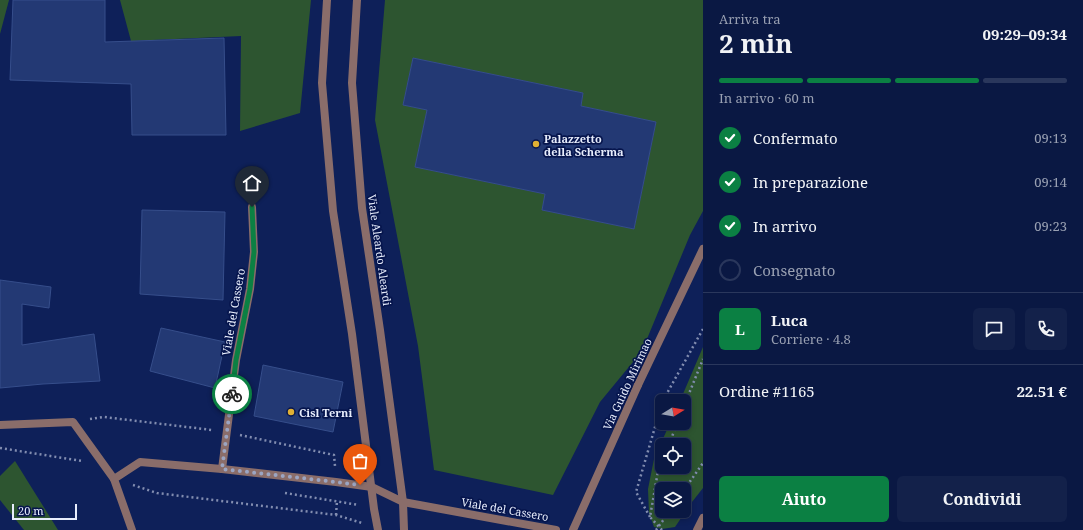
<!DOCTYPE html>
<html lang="it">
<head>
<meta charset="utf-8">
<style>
	body { margin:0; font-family:"Noto Serif",serif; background:#13214a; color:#f1f3f6; height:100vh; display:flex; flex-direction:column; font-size:15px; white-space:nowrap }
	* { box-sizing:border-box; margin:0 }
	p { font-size:13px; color:#99a0b2 }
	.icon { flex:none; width:22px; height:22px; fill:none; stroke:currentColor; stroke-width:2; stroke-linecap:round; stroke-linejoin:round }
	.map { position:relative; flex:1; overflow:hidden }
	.sheet { display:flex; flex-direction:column; background:#0a1843; width:380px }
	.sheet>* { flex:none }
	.needle { width:26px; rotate:79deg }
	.buttons { position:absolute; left:655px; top:394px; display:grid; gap:8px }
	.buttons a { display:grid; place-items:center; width:36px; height:36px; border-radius:6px; background:#0a1843; box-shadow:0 2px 6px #0003,0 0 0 1px #2a375c; font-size:20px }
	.scale { position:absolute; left:12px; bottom:10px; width:65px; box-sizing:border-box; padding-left:4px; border:2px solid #e7edfc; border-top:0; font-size:11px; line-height:14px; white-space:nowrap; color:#e7edfc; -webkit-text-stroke:3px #06154d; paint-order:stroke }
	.pin { position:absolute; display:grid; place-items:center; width:34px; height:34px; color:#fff; margin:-41px -17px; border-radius:50% 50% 50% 0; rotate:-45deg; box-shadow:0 0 4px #0007 }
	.pin .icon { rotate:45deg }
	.courier { position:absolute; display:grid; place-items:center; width:40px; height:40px; margin:-20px; border:3px solid #0b8043; border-radius:50%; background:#fff; color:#222; box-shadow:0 1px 5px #0007 }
	.headline em { font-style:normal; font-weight:700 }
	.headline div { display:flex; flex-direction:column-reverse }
	.headline { display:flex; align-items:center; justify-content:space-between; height:68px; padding:0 16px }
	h1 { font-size:26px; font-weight:700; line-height:30px }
	.bar { display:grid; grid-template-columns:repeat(4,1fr); gap:6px 4px; align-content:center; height:48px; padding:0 16px }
	.bar i { height:5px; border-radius:3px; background:#2a375c }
	.bar .selected { background:#0b8043 }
	.bar p { grid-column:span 4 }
	.line { display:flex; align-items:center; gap:10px; padding:0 16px; border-top:1px solid #2a375c }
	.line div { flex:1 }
	.round { display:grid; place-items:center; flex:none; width:42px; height:42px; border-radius:6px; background:#13214a }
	ol { padding:0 16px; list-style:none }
	li { display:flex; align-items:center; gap:12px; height:44px }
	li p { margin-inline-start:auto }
	li .icon { padding:4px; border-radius:50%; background:#0b8043; color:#fff; stroke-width:4 }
	li:last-child { color:#99a0b2 }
	li i { width:22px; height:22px; border:2px solid #2a375c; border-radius:50% }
	.action { display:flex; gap:8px; margin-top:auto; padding:8px 16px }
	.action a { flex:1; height:46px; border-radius:6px; background:#0b8043; color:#fff; font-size:16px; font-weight:700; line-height:46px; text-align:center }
	.action a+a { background:#13214a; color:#f1f3f6 }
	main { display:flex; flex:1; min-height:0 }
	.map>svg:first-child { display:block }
</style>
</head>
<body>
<main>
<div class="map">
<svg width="703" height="530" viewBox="0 0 703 530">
	<rect width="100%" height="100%" fill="#0e2059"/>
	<!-- green -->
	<g fill="#2d5530" fill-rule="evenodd">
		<path d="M 0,0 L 9,0 L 0,34 Z"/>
		<path d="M 120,0 L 311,0 L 300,113 L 240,131 L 241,36 L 131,41 Z"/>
		<path d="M 385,0 L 703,0 L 703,211 L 690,235 L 642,351 L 600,402 L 553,495 L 434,470 L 418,346 L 375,120 ZM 413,58 L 583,93 L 581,106 L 656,122 L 634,229 L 542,210 L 545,194 L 415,167 L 427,110 L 403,105 Z"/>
		<path d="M 703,347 L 703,488 L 692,502 L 675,527 L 662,529 L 654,527 L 649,513 L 648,489 L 654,459 L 670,423 L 684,423 L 684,401 L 680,401 ZM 662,445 L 684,445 L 684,467 L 662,467 ZM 662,489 L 684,489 L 684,511 L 662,511 Z"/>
		<path d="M 15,461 L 58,530 L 24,530 L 0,500 L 0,476 Z"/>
	</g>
	<!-- building -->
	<g fill="#233974" stroke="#364e8b">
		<path d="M 13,0 L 105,0 L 105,42 L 224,38 L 226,135 L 132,135 L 131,84 L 10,80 Z"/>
		<path d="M 413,58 L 583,93 L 581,106 L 656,122 L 634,229 L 542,210 L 545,194 L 415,167 L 427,110 L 403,105 Z"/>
		<path d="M 142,210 L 225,212 L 223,300 L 140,294 Z"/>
		<path d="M 0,280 L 51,287 L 49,308 L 22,304 L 22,345 L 94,334 L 100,381 L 43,384 L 0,388 Z"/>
		<path d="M 161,328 L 225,342 L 215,388 L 150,371 Z"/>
		<path d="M 263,365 L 343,382 L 333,432 L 254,416 Z"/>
	</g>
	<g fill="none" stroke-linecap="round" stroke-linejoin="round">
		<!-- path -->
		<g stroke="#828db0" stroke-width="2.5" stroke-dasharray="2 3" stroke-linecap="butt">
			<path d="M 664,401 L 666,395 L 703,329"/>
			<path d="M 684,406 L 703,359"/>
			<path d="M 90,419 L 104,417 L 212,430"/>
			<path d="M 240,435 L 334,455 L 335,466"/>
			<path d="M 669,445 L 677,423"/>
			<path d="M 0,448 L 82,461"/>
			<path d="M 133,485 L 157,493 L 336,515 L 362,523"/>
			<path d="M 684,490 L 703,463"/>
			<path d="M 285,493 L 359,505"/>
			<path d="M 336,515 L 337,501"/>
			<path d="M 650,517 L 636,492 L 660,410"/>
			<path d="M 656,530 L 670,511"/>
			<path d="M 662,530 L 650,517 L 658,471 L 662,462"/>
		</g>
		<!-- pedestrian -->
		<path stroke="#8a6d6a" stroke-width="8" d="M 638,385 L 703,249"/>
		<!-- minor -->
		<g stroke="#8a6d6a" stroke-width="8">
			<path d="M 0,425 L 73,422 L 114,479"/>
			<path d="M 222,469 L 236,360 L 250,289 L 254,252 L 252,207"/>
			<path d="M 132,530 L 114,479 L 140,462 L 222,469 L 336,482 L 372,487 L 403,502 L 556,530"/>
			<path d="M 573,530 L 638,385"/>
			<path d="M 697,530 L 703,518"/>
		</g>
		<!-- tertiary -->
		<g stroke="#8a6d6a" stroke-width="8">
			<path d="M 327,0 L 322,83 L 333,211 L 352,334 L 374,509 L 378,530"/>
			<path d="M 357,0 L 352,83 L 362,208 L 380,330 L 403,502 L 404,530"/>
		</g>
	</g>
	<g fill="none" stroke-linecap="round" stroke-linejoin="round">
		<!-- done -->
		<path stroke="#9ba5c3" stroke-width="4" stroke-dasharray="0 7.2" d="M 232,394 L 222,469 L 336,482 L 360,485"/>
		<!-- route -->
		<path stroke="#0b8043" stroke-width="5" d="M 232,394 L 236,360 L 250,289 L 254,252 L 252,207"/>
	</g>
	<!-- markers -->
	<g fill="#e0b034" stroke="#06154d" stroke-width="1.5">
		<circle cx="536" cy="144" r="4"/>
		<circle cx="291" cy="412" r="4"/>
	</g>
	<g text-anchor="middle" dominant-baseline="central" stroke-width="3.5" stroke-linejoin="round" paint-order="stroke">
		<!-- poi labels -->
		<g font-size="11" font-weight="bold" fill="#e7edfc" stroke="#06154d" text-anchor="start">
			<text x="544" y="138">Palazzetto<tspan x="544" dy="13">della Scherma</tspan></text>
			<text x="299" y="412">Cisl Terni</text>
		</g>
		<!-- street labels -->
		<g font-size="11" fill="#e7edfc" stroke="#06154d">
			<text transform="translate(380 250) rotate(82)">Viale Aleardo Aleardi</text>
			<text transform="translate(233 312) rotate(-80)">Viale del Cassero</text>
			<text transform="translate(627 384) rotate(-65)">Via Guido Mirimao</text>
			<text transform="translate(505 509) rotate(10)">Viale del Cassero</text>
		</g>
	</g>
</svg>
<div class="buttons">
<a><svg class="needle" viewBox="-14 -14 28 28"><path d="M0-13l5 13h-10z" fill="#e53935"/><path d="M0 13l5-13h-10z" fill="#99a0b2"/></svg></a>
<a><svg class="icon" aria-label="locate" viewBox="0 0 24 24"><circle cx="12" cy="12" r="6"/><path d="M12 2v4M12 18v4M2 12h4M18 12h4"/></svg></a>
<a><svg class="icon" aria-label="layers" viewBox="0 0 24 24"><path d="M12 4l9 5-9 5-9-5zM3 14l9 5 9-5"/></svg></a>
</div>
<div class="scale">20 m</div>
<div class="pin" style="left:360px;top:485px;background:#ea580c"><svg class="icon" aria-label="bag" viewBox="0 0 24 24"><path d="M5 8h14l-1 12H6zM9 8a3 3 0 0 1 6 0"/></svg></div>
<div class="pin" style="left:252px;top:207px;background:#1f2937"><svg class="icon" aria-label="home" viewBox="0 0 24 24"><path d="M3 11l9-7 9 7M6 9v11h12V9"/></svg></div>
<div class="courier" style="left:232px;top:394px"><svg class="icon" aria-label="bike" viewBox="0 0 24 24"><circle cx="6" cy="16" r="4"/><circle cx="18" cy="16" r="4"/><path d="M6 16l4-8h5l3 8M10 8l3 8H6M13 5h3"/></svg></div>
</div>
<section class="sheet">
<div class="headline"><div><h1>2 min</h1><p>Arriva tra</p></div><em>09:29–09:34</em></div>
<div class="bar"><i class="selected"></i><i class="selected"></i><i class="selected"></i><i></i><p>In arrivo · 60 m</p></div>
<ol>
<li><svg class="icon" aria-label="check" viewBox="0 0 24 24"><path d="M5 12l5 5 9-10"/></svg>Confermato<p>09:13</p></li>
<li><svg class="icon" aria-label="check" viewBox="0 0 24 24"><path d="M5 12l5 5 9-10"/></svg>In preparazione<p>09:14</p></li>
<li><svg class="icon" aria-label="check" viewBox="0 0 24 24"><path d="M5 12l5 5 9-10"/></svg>In arrivo<p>09:23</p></li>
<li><i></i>Consegnato</li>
</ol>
<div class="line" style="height:72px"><b class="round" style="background:#0b8043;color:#fff">L</b><div><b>Luca</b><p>Corriere · 4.8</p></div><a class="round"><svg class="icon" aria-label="chat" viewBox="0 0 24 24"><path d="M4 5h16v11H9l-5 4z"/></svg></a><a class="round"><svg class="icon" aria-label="phone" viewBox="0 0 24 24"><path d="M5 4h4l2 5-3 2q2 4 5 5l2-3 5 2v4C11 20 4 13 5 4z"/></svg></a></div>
<div class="line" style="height:52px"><div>Ordine #1165</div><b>22.51 €</b></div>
<div class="action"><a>Aiuto</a><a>Condividi</a></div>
</section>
</main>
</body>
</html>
